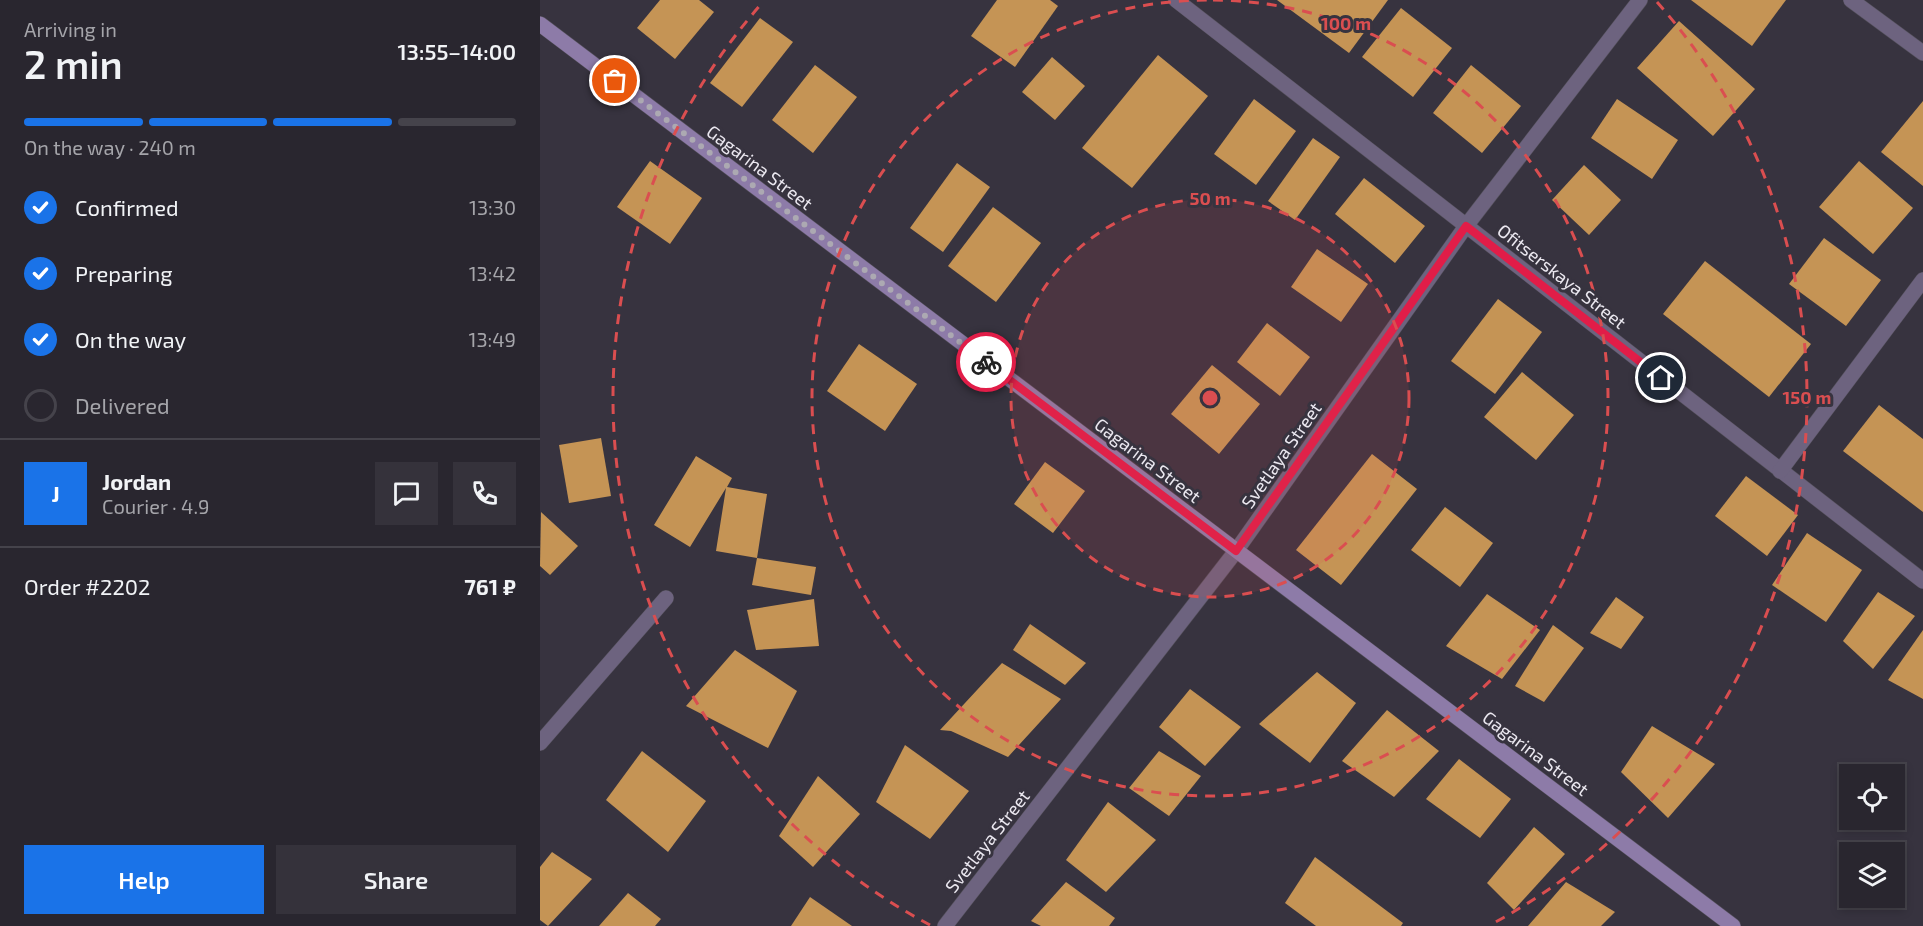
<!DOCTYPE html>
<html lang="en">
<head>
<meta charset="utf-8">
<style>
	body { margin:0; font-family:"Exo 2",sans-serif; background:#35323b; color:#f1f3f6; height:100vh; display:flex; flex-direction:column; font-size:22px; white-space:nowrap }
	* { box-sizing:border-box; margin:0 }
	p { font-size:20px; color:#a5a5aa }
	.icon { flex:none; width:33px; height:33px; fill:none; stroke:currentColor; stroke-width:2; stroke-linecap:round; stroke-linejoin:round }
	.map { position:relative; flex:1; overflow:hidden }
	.drawer { display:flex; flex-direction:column; background:#29262f; width:540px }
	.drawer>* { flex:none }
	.controls { position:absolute; left:1299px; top:764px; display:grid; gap:12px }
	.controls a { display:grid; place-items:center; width:66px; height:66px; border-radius:0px; background:#29262f; box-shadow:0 3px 9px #0003,0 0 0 2px #45434b; font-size:30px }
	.pin { position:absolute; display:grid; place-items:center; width:51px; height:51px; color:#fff; margin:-26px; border:3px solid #fff; border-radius:50%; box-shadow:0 2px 6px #0007 }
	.courier { position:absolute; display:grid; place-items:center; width:60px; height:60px; margin:-30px; border:4px solid #e11d48; border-radius:50%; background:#fff; color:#222; box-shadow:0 2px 8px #0007 }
	.headline em { font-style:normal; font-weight:600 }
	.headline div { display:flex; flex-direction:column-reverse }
	.headline { display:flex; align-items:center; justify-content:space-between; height:102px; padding:0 24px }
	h1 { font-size:39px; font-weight:600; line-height:45px }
	.bar { display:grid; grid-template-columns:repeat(4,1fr); gap:9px 6px; align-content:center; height:72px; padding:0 24px }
	.bar i { height:8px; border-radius:4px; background:#45434b }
	.bar .selected { background:#1a73e8 }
	.bar p { grid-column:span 4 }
	.line { display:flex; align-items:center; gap:15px; padding:0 24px; border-top:2px solid #45434b }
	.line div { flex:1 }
	.round { display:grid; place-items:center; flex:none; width:63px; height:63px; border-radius:0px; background:#35323b }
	ol { padding:0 24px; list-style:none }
	li { display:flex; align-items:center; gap:18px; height:66px }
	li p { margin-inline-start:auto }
	li .icon { padding:6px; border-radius:50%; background:#1a73e8; color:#fff; stroke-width:4 }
	li:last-child { color:#a5a5aa }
	li i { width:33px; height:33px; border:3px solid #45434b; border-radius:50% }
	.cta { display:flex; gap:12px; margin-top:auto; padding:12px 24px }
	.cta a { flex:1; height:69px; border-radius:0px; background:#1a73e8; color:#fff; font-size:24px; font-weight:600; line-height:69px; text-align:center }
	.cta a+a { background:#35323b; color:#f1f3f6 }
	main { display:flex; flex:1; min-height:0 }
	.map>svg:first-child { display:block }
</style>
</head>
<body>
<main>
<section class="drawer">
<div class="headline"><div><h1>2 min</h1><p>Arriving in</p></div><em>13:55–14:00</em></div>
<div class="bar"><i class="selected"></i><i class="selected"></i><i class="selected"></i><i></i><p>On the way · 240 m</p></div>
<ol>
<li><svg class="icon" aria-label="check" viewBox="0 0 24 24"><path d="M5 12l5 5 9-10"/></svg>Confirmed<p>13:30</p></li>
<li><svg class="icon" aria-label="check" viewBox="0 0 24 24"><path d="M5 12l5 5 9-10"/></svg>Preparing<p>13:42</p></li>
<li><svg class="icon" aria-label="check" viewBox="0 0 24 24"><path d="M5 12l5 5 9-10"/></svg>On the way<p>13:49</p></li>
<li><i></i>Delivered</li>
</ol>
<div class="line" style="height:108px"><b class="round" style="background:#1a73e8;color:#fff">J</b><div><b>Jordan</b><p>Courier · 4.9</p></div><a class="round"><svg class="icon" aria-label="chat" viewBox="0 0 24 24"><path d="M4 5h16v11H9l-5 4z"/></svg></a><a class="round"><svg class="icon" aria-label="phone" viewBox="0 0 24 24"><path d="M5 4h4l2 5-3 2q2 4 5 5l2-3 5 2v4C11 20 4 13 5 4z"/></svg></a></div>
<div class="line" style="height:78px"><div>Order #2202</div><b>761 ₽</b></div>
<div class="cta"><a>Help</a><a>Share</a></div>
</section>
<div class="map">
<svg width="1383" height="926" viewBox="0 0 1383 926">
	<rect width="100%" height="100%" fill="#37333f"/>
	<!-- building -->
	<g fill="#c59455">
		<path d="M 120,0 L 159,0 L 174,12 L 135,59 L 97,28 Z"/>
		<path d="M 457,0 L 510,0 L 518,6 L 475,67 L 431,36 Z"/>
		<path d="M 737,0 L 848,0 L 809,53 Z"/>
		<path d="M 1151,0 L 1246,0 L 1212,46 Z"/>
		<path d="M 861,8 L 912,48 L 873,97 L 822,57 Z"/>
		<path d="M 220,18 L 253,42 L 202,107 L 170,83 Z"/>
		<path d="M 1139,21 L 1215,89 L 1173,136 L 1097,68 Z"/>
		<path d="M 618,55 L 668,96 L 592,188 L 542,148 Z"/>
		<path d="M 512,57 L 545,86 L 515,120 L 482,92 Z"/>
		<path d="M 275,65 L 317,97 L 273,153 L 232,120 Z"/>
		<path d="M 931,65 L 981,106 L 942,153 L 893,113 Z"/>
		<path d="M 714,99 L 756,131 L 716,185 L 674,154 Z"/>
		<path d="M 1077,99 L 1138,140 L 1112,179 L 1051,138 Z"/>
		<path d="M 1383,101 L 1383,186 L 1341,152 Z"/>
		<path d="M 773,138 L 800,157 L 755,220 L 728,201 Z"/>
		<path d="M 110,161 L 162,198 L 130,244 L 77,207 Z"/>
		<path d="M 1319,161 L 1373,208 L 1333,254 L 1279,207 Z"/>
		<path d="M 417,163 L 450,187 L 403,252 L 370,228 Z"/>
		<path d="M 1044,165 L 1081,200 L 1049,235 L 1012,200 Z"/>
		<path d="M 824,178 L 885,226 L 855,263 L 795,214 Z"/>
		<path d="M 453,207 L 501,243 L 456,302 L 408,266 Z"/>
		<path d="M 1284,238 L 1341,280 L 1306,326 L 1249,284 Z"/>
		<path d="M 777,249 L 828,284 L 801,322 L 751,287 Z"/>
		<path d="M 1165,261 L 1271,344 L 1229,397 L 1123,314 Z"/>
		<path d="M 958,299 L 1002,332 L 955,394 L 911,361 Z"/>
		<path d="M 727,323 L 770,357 L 740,396 L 697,362 Z"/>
		<path d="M 319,344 L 377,384 L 345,431 L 287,391 Z"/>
		<path d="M 672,365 L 720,404 L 679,454 L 631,414 Z"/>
		<path d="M 982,372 L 1034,415 L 996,460 L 944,417 Z"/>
		<path d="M 1339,405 L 1383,439 L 1383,512 L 1303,451 Z"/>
		<path d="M 61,438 L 71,496 L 29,503 L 19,445 Z"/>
		<path d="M 832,454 L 877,489 L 801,585 L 756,550 Z"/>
		<path d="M 156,456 L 192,478 L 187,487 L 227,494 L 217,558 L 176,551 L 186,488 L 150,547 L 114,525 Z"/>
		<path d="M 505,462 L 545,491 L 513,533 L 474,504 Z"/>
		<path d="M 1206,476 L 1258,515 L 1227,556 L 1175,516 Z"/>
		<path d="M 905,507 L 953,543 L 920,587 L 871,550 Z"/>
		<path d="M 1,512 L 38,546 L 10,575 L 0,566 Z"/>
		<path d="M 1267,533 L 1322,570 L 1286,622 L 1232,585 Z"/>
		<path d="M 217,558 L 276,567 L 271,595 L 212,585 Z"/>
		<path d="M 1338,592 L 1375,616 L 1333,669 L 1303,641 Z"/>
		<path d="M 947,594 L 1000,630 L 962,679 L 906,646 Z"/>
		<path d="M 1076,597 L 1104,617 L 1081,649 L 1050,633 Z"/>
		<path d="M 274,599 L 279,646 L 216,650 L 207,610 Z"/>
		<path d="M 490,624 L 546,663 L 525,685 L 473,650 Z"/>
		<path d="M 1013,625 L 1044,648 L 1004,702 L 975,686 Z"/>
		<path d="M 1383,630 L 1383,699 L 1348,680 Z"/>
		<path d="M 195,650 L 257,691 L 228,748 L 146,706 Z"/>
		<path d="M 462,663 L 521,699 L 468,757 L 411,731 L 400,730 Z"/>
		<path d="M 777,672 L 816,703 L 770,763 L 719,724 Z"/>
		<path d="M 650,689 L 701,727 L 665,766 L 619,727 Z"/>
		<path d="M 847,710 L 899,751 L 854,797 L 802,761 Z"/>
		<path d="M 1112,726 L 1175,764 L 1128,818 L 1081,772 Z"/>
		<path d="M 365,745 L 429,791 L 390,839 L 336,802 Z"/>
		<path d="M 102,751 L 166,801 L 128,852 L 66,800 Z"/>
		<path d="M 619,751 L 661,776 L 629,816 L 589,788 Z"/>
		<path d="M 919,759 L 971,799 L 940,838 L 886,799 Z"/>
		<path d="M 278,776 L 320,814 L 273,867 L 239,836 Z"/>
		<path d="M 568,802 L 616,840 L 566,892 L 526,860 Z"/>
		<path d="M 994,827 L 1025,854 L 974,910 L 947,883 Z"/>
		<path d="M 12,852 L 52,879 L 8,926 L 0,920 L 0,867 Z"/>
		<path d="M 775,857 L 863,923 L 861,926 L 776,926 L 745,903 Z"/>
		<path d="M 526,882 L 575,918 L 569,926 L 501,926 L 491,921 Z"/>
		<path d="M 1026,882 L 1075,912 L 1061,926 L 988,926 Z"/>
		<path d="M 88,893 L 121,919 L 115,926 L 59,926 Z"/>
		<path d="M 270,897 L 312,926 L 251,926 Z"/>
	</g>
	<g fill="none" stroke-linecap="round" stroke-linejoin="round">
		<defs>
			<g id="street">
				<path d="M 636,0 L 1383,581"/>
				<path d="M 1311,0 L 1383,53"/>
				<path d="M 1240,471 L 1383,280"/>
				<path d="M 0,743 L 126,598"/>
				<path d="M 405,926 L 696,551 L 926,226 L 1100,0"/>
			</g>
			<path id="secondary" d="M 0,24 L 1193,926"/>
		</defs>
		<!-- street casing -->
		<use href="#street" stroke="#54505b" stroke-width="16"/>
		<!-- secondary casing -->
		<use href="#secondary" stroke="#54505b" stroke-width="16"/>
		<!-- street -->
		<use href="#street" stroke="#6d637f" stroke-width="15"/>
		<!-- secondary -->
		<use href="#secondary" stroke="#8d7ba8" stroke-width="15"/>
	</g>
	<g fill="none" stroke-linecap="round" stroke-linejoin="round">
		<!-- done -->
		<path stroke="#aca9b2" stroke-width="6" stroke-dasharray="0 10.8" d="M 75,81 L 446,362"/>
		<!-- route -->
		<path stroke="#e11d48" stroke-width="8" d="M 446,362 L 696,551 L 926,226 L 1121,378"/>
	</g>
	<!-- distance rings -->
	<circle cx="670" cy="398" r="199" fill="#da4e50" fill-opacity=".12"/>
	<g fill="none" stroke="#da4e50" stroke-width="3" stroke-dasharray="10 8">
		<circle cx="670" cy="398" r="199"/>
		<path d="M673 0A398 398 0 1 1 667 0"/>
		<path d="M390 925A597 597 0 0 1 223 2M1117 2A597 597 0 0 1 950 925"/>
	</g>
	<g text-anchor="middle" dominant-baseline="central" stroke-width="6" stroke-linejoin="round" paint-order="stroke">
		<!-- street labels -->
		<g font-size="18" fill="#ebe8f0" stroke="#37333f">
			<text transform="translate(220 167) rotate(37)">Gagarina Street</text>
			<text transform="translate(1022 276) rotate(38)">Ofitserskaya Street</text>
			<text transform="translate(741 455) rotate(-55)">Svetlaya Street</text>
			<text transform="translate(608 460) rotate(37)">Gagarina Street</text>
			<text transform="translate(996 753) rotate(37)">Gagarina Street</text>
			<text transform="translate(447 841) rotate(-52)">Svetlaya Street</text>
		</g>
	</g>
	<circle cx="670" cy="398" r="9" fill="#da4e50" stroke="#37333f" stroke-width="3"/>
	<g font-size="18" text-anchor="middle" font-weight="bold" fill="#da4e50" stroke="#37333f" stroke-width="6" stroke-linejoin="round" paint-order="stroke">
		<text x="806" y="30">100 m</text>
		<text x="670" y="205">50 m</text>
		<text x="1267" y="404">150 m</text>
	</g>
</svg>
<div class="controls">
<a><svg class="icon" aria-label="locate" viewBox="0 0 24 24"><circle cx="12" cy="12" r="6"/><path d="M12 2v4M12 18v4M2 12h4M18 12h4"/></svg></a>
<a><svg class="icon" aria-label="layers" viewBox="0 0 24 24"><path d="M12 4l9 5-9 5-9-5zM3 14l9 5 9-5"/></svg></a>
</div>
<div class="pin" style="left:75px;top:81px;background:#ea580c"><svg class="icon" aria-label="bag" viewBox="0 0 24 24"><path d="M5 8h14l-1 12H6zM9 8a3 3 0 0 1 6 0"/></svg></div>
<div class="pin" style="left:1121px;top:378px;background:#1f2937"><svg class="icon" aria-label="home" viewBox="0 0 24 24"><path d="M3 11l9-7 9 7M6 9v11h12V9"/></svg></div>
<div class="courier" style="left:446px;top:362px"><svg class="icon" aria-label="bike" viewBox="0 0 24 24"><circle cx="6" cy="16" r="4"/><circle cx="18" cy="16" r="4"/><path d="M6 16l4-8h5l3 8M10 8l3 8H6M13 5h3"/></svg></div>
</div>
</main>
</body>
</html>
